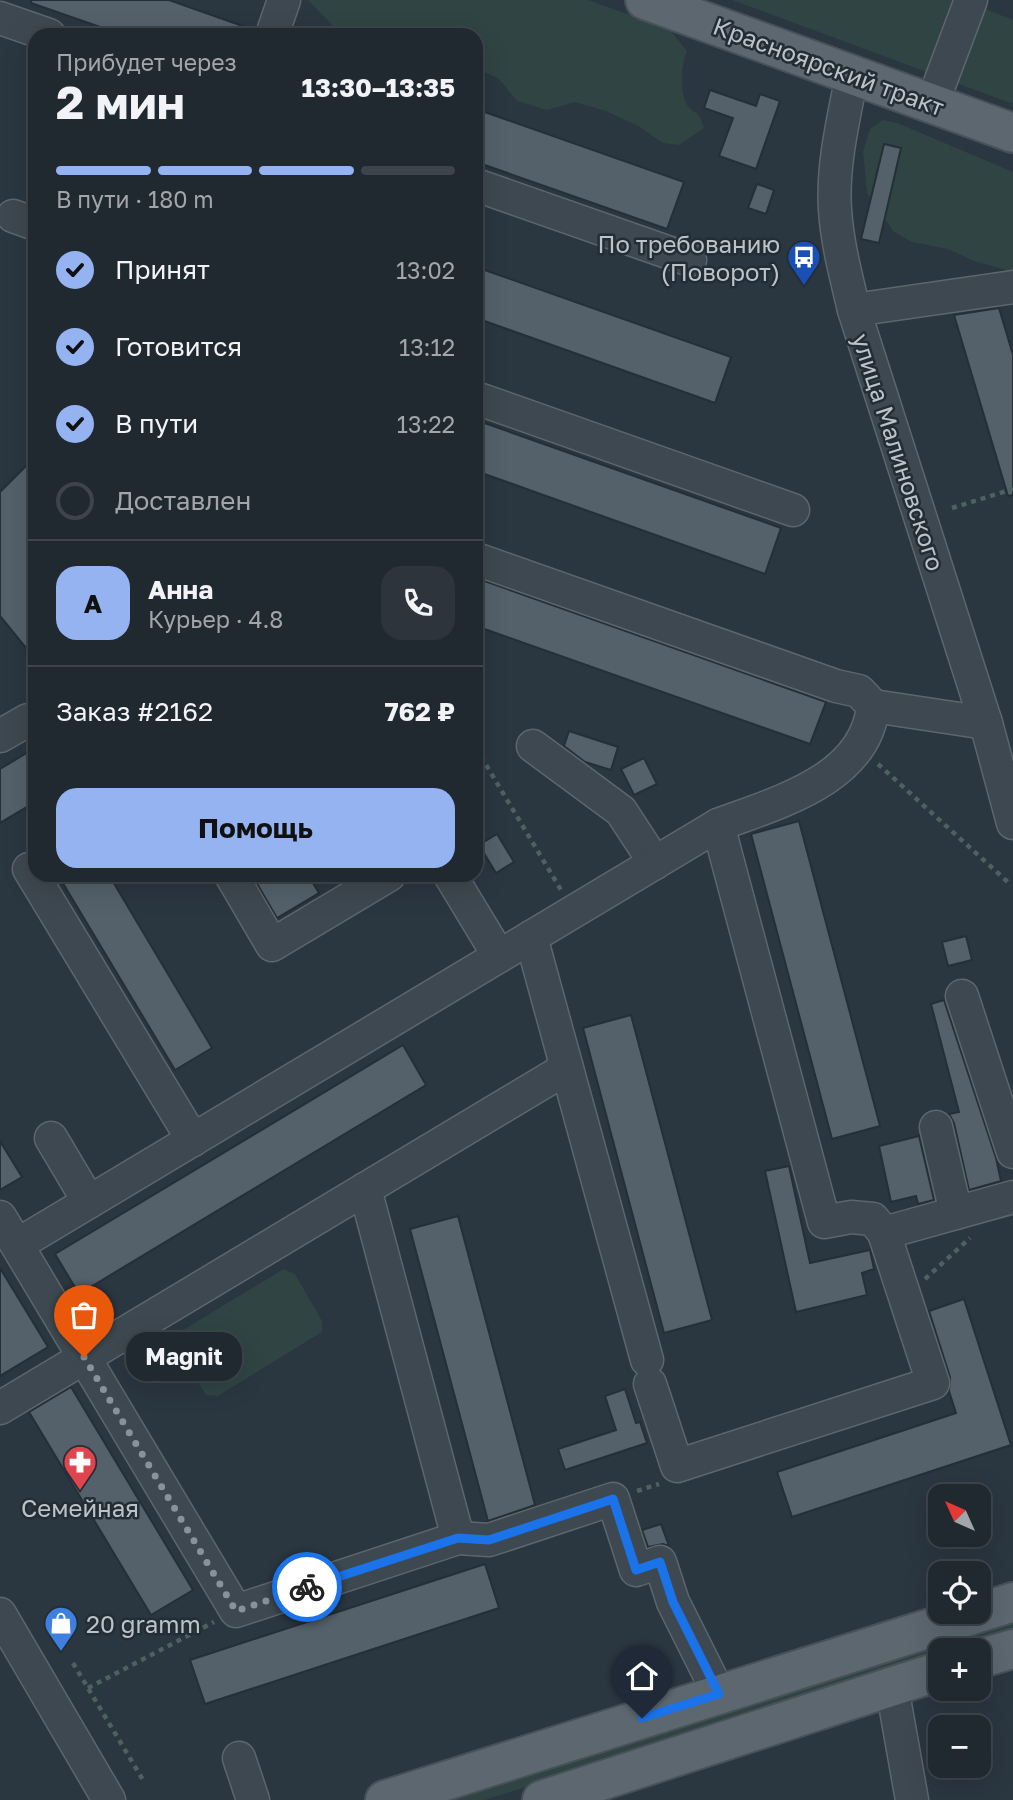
<!DOCTYPE html>
<html lang="ru">
<head>
<meta charset="utf-8">
<style>
	body { margin:0; font-family:"Golos Text",sans-serif; background:#2d343c; color:#f1f3f6; height:100vh; display:flex; flex-direction:column; font-size:26px; white-space:nowrap }
	* { box-sizing:border-box; margin:0 }
	p { font-size:23px; color:#a2a6ab }
	.icon { flex:none; width:38px; height:38px; fill:none; stroke:currentColor; stroke-width:2; stroke-linecap:round; stroke-linejoin:round }
	.map { position:relative; flex:1; overflow:hidden }
	.sheet { position:absolute; left:28px; top:28px; width:455px; height:854px; display:flex; flex-direction:column; background:#202830; border-radius:21px; box-shadow:0 7px 28px #0002,0 0 0 2px #3d444c }
	.sheet>* { flex:none }
	.needle { width:46px; rotate:315deg }
	.tools { position:absolute; left:928px; top:1484px; display:grid; gap:14px }
	.tools a { display:grid; place-items:center; width:63px; height:63px; border-radius:14px; background:#202830; box-shadow:0 7px 28px #0002,0 0 0 2px #3d444c; font-size:35px }
	.pin { position:absolute; display:grid; place-items:center; width:60px; height:60px; color:#fff; margin:-72px -30px; border-radius:50% 50% 50% 0; rotate:-45deg; box-shadow:0 0 7px #0007 }
	.pin .icon { rotate:45deg }
	.courier { position:absolute; display:grid; place-items:center; width:70px; height:70px; margin:-35px; border:5px solid #1a73e8; border-radius:50%; background:#fff; color:#222; box-shadow:0 2px 9px #0007 }
	.bubble { position:absolute; height:49px; border-radius:21px; background:#202830; box-shadow:0 7px 28px #0002,0 0 0 2px #3d444c; font-size:23px; font-weight:700; line-height:49px; text-align:center }
	.headline em { font-style:normal; font-weight:700 }
	.headline div { display:flex; flex-direction:column-reverse }
	.headline { display:flex; align-items:center; justify-content:space-between; height:119px; padding:0 28px }
	h1 { font-size:46px; font-weight:700; line-height:52px }
	.bar { display:grid; grid-template-columns:repeat(4,1fr); gap:10px 7px; align-content:center; height:84px; padding:0 28px }
	.bar i { height:9px; border-radius:5px; background:#3d444c }
	.bar .active { background:#95b2f1 }
	.bar p { grid-column:span 4 }
	.line { display:flex; align-items:center; gap:18px; padding:0 28px; border-top:2px solid #3d444c }
	.line div { flex:1 }
	.round { display:grid; place-items:center; flex:none; width:74px; height:74px; border-radius:21px; background:#2d343c }
	ol { padding:0 28px; list-style:none }
	li { display:flex; align-items:center; gap:21px; height:77px }
	li p { margin-inline-start:auto }
	li .icon { padding:7px; border-radius:50%; background:#95b2f1; color:#111; stroke-width:4 }
	li:last-child { color:#a2a6ab }
	li i { width:38px; height:38px; border:4px solid #3d444c; border-radius:50% }
	.button { display:flex; gap:14px; margin-top:auto; padding:14px 28px }
	.button a { flex:1; height:80px; border-radius:21px; background:#95b2f1; color:#111; font-size:28px; font-weight:700; line-height:80px; text-align:center }
	.map>svg:first-child { display:block }
</style>
</head>
<body>
<div class="map">
<svg width="1013" height="1800" viewBox="0 0 1013 1800">
	<rect width="100%" height="100%" fill="#2a3640"/>
	<!-- green -->
	<g fill="#2f4443">
		<path d="M 308,0 L 588,0 L 669,29 L 687,51 C 681,63 679,93 688,106 C 697,117 698,108 704,128 L 679,145 L 663,143 L 638,126 L 606,111 L 575,102 L 547,110 L 517,101 L 499,79 L 476,68 L 476,35 L 338,35 L 330,23 Z"/>
		<path d="M 732,0 L 963,0 L 1013,20 L 1013,104 Z"/>
		<path d="M 883,120 L 900,124 L 1013,172 L 1013,272 L 974,261 L 948,249 L 912,242 L 894,232 L 867,193 L 863,152 L 870,129 Z"/>
		<path d="M 284,1269 L 295,1274 L 322,1321 L 322,1332 L 218,1396 L 206,1395 L 175,1345 L 174,1337 L 176,1334 Z"/>
		<path d="M 1013,1619 L 1013,1632 L 954,1650 L 940,1650 L 940,1655 L 485,1800 L 445,1800 Z"/>
	</g>
	<!-- building -->
	<g fill="#54616a" stroke="#252f37" stroke-width="2">
		<path d="M 31,0 L 169,0 L 254,30 L 254,35 L 123,35 L 31,3 Z"/>
		<path d="M 710,90 L 756,106 L 760,94 L 780,101 L 756,169 L 719,156 L 733,118 L 704,108 Z"/>
		<path d="M 476,109 L 684,182 L 667,229 L 476,162 Z"/>
		<path d="M 884,144 L 901,148 L 879,243 L 861,239 Z"/>
		<path d="M 757,184 L 774,190 L 766,214 L 748,208 Z"/>
		<path d="M 476,267 L 731,357 L 715,403 L 476,318 Z"/>
		<path d="M 999,308 L 1013,355 L 1013,495 L 1008,496 L 954,315 Z"/>
		<path d="M 476,420 L 781,528 L 765,574 L 476,471 Z"/>
		<path d="M 35,457 L 35,659 L 0,616 L 0,492 Z"/>
		<path d="M 476,578 L 826,702 L 810,744 L 476,626 Z"/>
		<path d="M 569,731 L 618,747 L 611,770 L 585,762 L 564,746 Z"/>
		<path d="M 35,748 L 35,802 L 0,823 L 0,769 Z"/>
		<path d="M 644,758 L 657,784 L 634,795 L 621,769 Z"/>
		<path d="M 799,821 L 880,1126 L 832,1139 L 751,834 Z"/>
		<path d="M 497,834 L 514,862 L 496,873 L 479,845 Z"/>
		<path d="M 58,875 L 109,875 L 212,1048 L 175,1070 Z"/>
		<path d="M 252,875 L 308,875 L 319,893 L 277,918 Z"/>
		<path d="M 966,936 L 972,960 L 948,966 L 942,942 Z"/>
		<path d="M 944,1000 L 996,1158 L 1001,1181 L 969,1190 L 954,1123 L 949,1114 L 959,1112 L 931,1004 Z"/>
		<path d="M 631,1015 L 712,1320 L 664,1333 L 583,1028 Z"/>
		<path d="M 403,1045 L 426,1085 L 79,1294 L 55,1254 Z"/>
		<path d="M 919,1136 L 934,1200 L 918,1204 L 916,1196 L 891,1202 L 879,1146 Z"/>
		<path d="M 0,1141 L 22,1177 L 0,1190 Z"/>
		<path d="M 789,1166 L 810,1263 L 870,1250 L 874,1269 L 862,1273 L 867,1295 L 796,1312 L 765,1171 Z"/>
		<path d="M 458,1216 L 535,1505 L 488,1521 L 410,1229 Z"/>
		<path d="M 0,1268 L 48,1347 L 0,1376 Z"/>
		<path d="M 964,1299 L 1011,1445 L 792,1517 L 777,1472 L 956,1413 L 949,1391 L 950,1377 L 929,1311 Z"/>
		<path d="M 71,1387 L 193,1590 L 151,1615 L 29,1412 Z"/>
		<path d="M 625,1389 L 636,1423 L 640,1422 L 647,1443 L 565,1470 L 558,1449 L 616,1430 L 605,1396 Z"/>
		<path d="M 661,1524 L 669,1546 L 663,1544 L 648,1547 L 642,1530 Z"/>
		<path d="M 485,1564 L 499,1608 L 205,1704 L 190,1660 Z"/>
	</g>
	<g fill="none" stroke-linecap="round" stroke-linejoin="round">
		<defs>
			<g id="minor">
				<path d="M 0,18 L 49,35"/>
				<path d="M 272,35 L 284,0"/>
				<path d="M 852,75 C 844,117 832,165 835,209 C 837,243 846,276 854,310 L 986,723 L 1013,823"/>
				<path d="M 932,104 L 971,0"/>
				<path d="M 476,185 L 690,260"/>
				<path d="M 13,216 L 35,224"/>
				<path d="M 854,310 L 1013,287"/>
				<path d="M 476,398 L 793,510"/>
				<path d="M 873,706 L 986,723"/>
				<path d="M 0,736 L 28,720"/>
				<path d="M 533,746 L 621,811 L 655,863"/>
				<path d="M 29,869 L 193,1140"/>
				<path d="M 231,875 L 272,945 L 389,875"/>
				<path d="M 450,875 L 499,956"/>
				<path d="M 531,937 L 647,1360"/>
				<path d="M 962,996 L 1013,1152"/>
				<path d="M 936,1127 L 956,1213"/>
				<path d="M 51,1138 L 89,1202"/>
				<path d="M 365,1189 L 458,1538"/>
				<path d="M 0,1217 L 236,1611 L 458,1538 L 489,1540 L 613,1499 L 636,1570 L 660,1562 L 673,1602 L 719,1694"/>
				<path d="M 884,1233 L 1013,1197"/>
				<path d="M 17,1245 L 718,825 C 776,803 866,780 873,706 L 859,691 L 836,686 L 476,559"/>
				<path d="M 650,1384 L 677,1466 L 933,1383 L 884,1233 L 873,1219 L 851,1217 L 824,1222 L 718,825"/>
				<path d="M 0,1408 L 567,1068"/>
				<path d="M 0,1614 L 109,1800"/>
				<path d="M 892,1687 L 912,1800"/>
				<path d="M 239,1758 L 253,1800"/>
			</g>
			<g id="major">
				<path d="M 645,0 L 1013,133"/>
				<path d="M 978,1659 L 1013,1649"/>
				<path d="M 385,1800 L 1013,1602"/>
				<path d="M 542,1800 L 940,1671"/>
			</g>
		</defs>
		<!-- minor casing -->
		<use href="#minor" stroke="#5c666d" stroke-width="35"/>
		<!-- major casing -->
		<use href="#major" stroke="#485159" stroke-width="42"/>
		<!-- path -->
		<g stroke="#4e6161" stroke-width="4.5" stroke-dasharray="5 5" stroke-linecap="butt">
			<path d="M 952,508 L 1013,489"/>
			<path d="M 476,748 L 561,890"/>
			<path d="M 878,764 L 1010,884"/>
			<path d="M 925,1279 L 970,1238"/>
			<path d="M 637,1491 L 659,1484"/>
			<path d="M 73,1663 L 143,1780"/>
			<path d="M 88,1688 L 214,1622"/>
		</g>
		<!-- minor -->
		<use href="#minor" stroke="#3e4850" stroke-width="32"/>
		<!-- major -->
		<use href="#major" stroke="#5c6770" stroke-width="38"/>
	</g>
	<g fill="none" stroke-linecap="round" stroke-linejoin="round">
		<!-- done -->
		<path stroke="#88929a" stroke-width="7" stroke-dasharray="0 12.6" d="M 84,1357 L 236,1611 L 307,1587"/>
		<!-- route -->
		<path stroke="#1a73e8" stroke-width="9" d="M 307,1587 L 458,1538 L 489,1540 L 613,1499 L 636,1570 L 660,1562 L 673,1602 L 719,1694 L 642,1718"/>
	</g>
	<!-- icons -->
	<defs>
		<symbol id="bus-pin" viewBox="-11 -11 22 30"><path d="M0 17L-7.5 6A9.5 9.5 0 1 1 7.5 6Z" fill="#1a4fb4" stroke="#232d35"/><path d="M-5-6H5V4H4V6H2V4H-2V6H-4V4H-5ZM-3.5-4V0h7V-4ZM-3.5 1.2v1.5H-2V1.2ZM2 1.2v1.5H3.5V1.2Z" fill="#fff"/></symbol>
		<symbol id="pharmacy-pin" viewBox="-11 -11 22 30"><path d="M0 17L-7.5 6A9.5 9.5 0 1 1 7.5 6Z" fill="#e0444e" stroke="#232d35"/><path d="M-2-6h4v4h4v4h-4v4h-4v-4h-4v-4h4Z" fill="#fff"/></symbol>
		<symbol id="shop-pin" viewBox="-11 -11 22 30"><path d="M0 17L-7.5 6A9.5 9.5 0 1 1 7.5 6Z" fill="#3f7fe0" stroke="#232d35"/><path d="M-5-2.5h2.3a2.7 3.5 0 0 1 5.4 0H5L5.5 6h-11ZM-1.5-2.5h3a1.5 2.3 0 0 0-3 0Z" fill="#fff"/></symbol>
	</defs>
	<g fill-rule="evenodd">
		<use href="#bus-pin" x="785" y="238" width="38" height="52"/>
		<use href="#pharmacy-pin" x="61" y="1443" width="38" height="52"/>
		<use href="#shop-pin" x="42" y="1604" width="38" height="52"/>
	</g>
	<g text-anchor="middle" dominant-baseline="central" stroke-width="5" stroke-linejoin="round" paint-order="stroke">
		<!-- street labels -->
		<g font-size="24" fill="#bbc3ca" stroke="#232d35">
			<text transform="translate(829 66) rotate(20)">Красноярский тракт</text>
			<text transform="translate(899 452) rotate(72)">улица Малиновского</text>
		</g>
		<!-- poi labels -->
		<g font-size="24" fill="#bbc3ca" stroke="#232d35" text-anchor="end">
			<text x="780" y="243">По требованию<tspan x="780" dy="28">(Поворот)</tspan></text>
			<text x="80" y="1507" text-anchor="middle">Семейная</text>
			<text x="86" y="1623" text-anchor="start">20 gramm</text>
		</g>
	</g>
</svg>
<div class="tools">
<a><svg class="needle" viewBox="-14 -14 28 28"><path d="M0-13l5 13h-10z" fill="#e53935"/><path d="M0 13l5-13h-10z" fill="#a2a6ab"/></svg></a>
<a><svg class="icon" aria-label="locate" viewBox="0 0 24 24"><circle cx="12" cy="12" r="6"/><path d="M12 2v4M12 18v4M2 12h4M18 12h4"/></svg></a>
<a>+</a>
<a>−</a>
</div>
<div class="pin" style="left:84px;top:1357px;background:#ea580c"><svg class="icon" aria-label="bag" viewBox="0 0 24 24"><path d="M5 8h14l-1 12H6zM9 8a3 3 0 0 1 6 0"/></svg></div>
<div class="pin" style="left:642px;top:1718px;background:#1f2937"><svg class="icon" aria-label="home" viewBox="0 0 24 24"><path d="M3 11l9-7 9 7M6 9v11h12V9"/></svg></div>
<div class="courier" style="left:307px;top:1587px"><svg class="icon" aria-label="bike" viewBox="0 0 24 24"><circle cx="6" cy="16" r="4"/><circle cx="18" cy="16" r="4"/><path d="M6 16l4-8h5l3 8M10 8l3 8H6M13 5h3"/></svg></div>
<div class="bubble" style="left:126px;top:1332px;width:116px">Magnit</div>
<section class="sheet">
<div class="headline"><div><h1>2 мин</h1><p>Прибудет через</p></div><em>13:30–13:35</em></div>
<div class="bar"><i class="active"></i><i class="active"></i><i class="active"></i><i></i><p>В пути · 180 m</p></div>
<ol>
<li><svg class="icon" aria-label="check" viewBox="0 0 24 24"><path d="M5 12l5 5 9-10"/></svg>Принят<p>13:02</p></li>
<li><svg class="icon" aria-label="check" viewBox="0 0 24 24"><path d="M5 12l5 5 9-10"/></svg>Готовится<p>13:12</p></li>
<li><svg class="icon" aria-label="check" viewBox="0 0 24 24"><path d="M5 12l5 5 9-10"/></svg>В пути<p>13:22</p></li>
<li><i></i>Доставлен</li>
</ol>
<div class="line" style="height:126px"><b class="round" style="background:#95b2f1;color:#111">А</b><div><b>Анна</b><p>Курьер · 4.8</p></div><a class="round"><svg class="icon" aria-label="phone" viewBox="0 0 24 24"><path d="M5 4h4l2 5-3 2q2 4 5 5l2-3 5 2v4C11 20 4 13 5 4z"/></svg></a></div>
<div class="line" style="height:91px"><div>Заказ #2162</div><b>762 ₽</b></div>
<div class="button"><a>Помощь</a></div>
</section>
</div>
</body>
</html>
